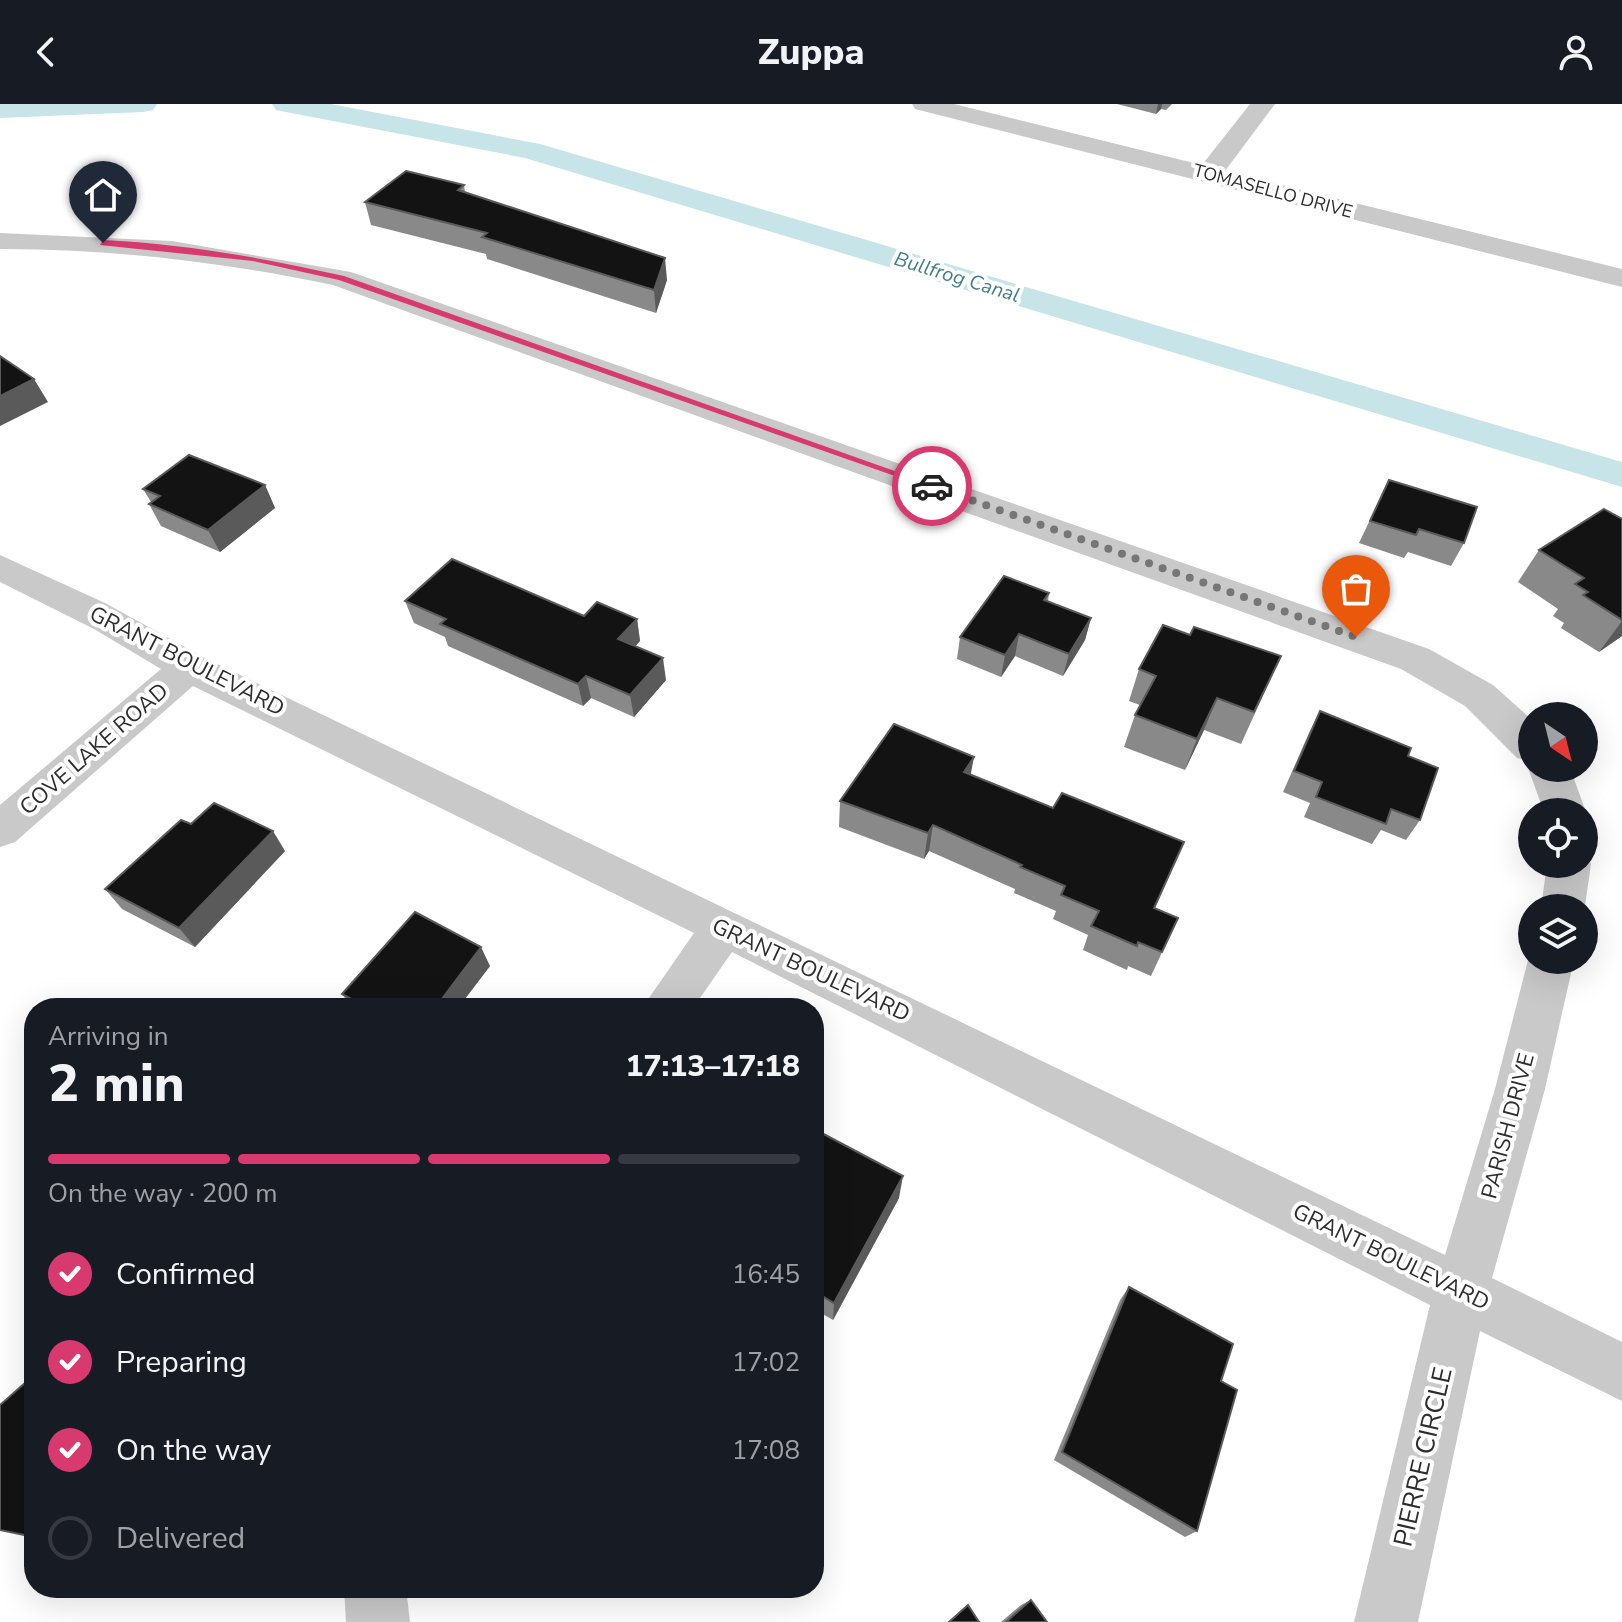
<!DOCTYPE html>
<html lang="en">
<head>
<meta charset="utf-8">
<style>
	body { margin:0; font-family:"Nunito Sans",sans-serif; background:#20242c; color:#f1f3f6; height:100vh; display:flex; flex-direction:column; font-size:30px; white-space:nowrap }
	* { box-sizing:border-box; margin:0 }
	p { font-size:26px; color:#9ea1a6 }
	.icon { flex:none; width:44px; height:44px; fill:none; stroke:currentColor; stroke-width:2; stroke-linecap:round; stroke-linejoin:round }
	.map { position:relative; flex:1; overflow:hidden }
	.side { position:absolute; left:24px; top:894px; width:800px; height:600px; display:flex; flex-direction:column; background:#171b24; border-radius:32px; box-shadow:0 8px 32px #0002 }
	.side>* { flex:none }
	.needle { width:52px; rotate:145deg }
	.buttons { position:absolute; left:1518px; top:598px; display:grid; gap:16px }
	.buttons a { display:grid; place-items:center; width:80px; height:80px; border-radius:50%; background:#171b24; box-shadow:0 8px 32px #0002; font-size:40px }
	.pin { position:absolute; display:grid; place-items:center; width:68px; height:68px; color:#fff; margin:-82px -34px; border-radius:50% 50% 50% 0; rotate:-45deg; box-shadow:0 0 8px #0007 }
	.pin .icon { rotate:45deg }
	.courier { position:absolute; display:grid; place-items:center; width:80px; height:80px; margin:-40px; border:6px solid #d8396f; border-radius:50%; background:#fff; color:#222; box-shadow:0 2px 10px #0007 }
	.summary em { font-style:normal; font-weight:800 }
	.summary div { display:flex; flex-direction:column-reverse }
	.summary { display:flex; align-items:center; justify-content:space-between; height:136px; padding:0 24px }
	h1 { font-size:52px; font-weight:800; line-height:60px }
	.bar { display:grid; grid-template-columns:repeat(4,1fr); gap:12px 8px; align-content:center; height:96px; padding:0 24px }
	.bar i { height:10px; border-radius:6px; background:#363941 }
	.bar .on { background:#d8396f }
	.bar p { grid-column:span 4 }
	ol { padding:0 24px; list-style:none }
	li { display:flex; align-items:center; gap:24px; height:88px }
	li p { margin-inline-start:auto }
	li .icon { padding:8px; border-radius:50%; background:#d8396f; color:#fff; stroke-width:4 }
	li:last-child { color:#9ea1a6 }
	li i { width:44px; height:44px; border:4px solid #363941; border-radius:50% }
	header { display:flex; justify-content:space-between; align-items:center; height:104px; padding:0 24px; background:#171b24; font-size:36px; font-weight:800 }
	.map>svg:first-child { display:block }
</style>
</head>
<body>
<header><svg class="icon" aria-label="back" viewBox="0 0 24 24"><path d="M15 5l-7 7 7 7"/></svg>Zuppa<svg class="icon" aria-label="person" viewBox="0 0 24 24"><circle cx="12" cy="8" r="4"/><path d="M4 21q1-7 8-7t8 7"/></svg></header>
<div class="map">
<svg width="1622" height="1518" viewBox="0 0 1622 1518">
	<rect width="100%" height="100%" fill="#fff"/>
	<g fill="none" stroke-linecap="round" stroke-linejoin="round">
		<!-- canal -->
		<g fill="#c7e4e8" fill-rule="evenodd">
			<path d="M 0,0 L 157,0 L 153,6 L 143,8 L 0,14 Z"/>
			<path d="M 272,0 L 331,0 L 540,40 L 1622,358 L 1622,383 L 525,54 L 286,8 L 276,6 Z"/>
		</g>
		<!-- minor -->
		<g fill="#c9c9c9" fill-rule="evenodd">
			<path d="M 912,0 L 954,0 L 1202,61 L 1250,0 L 1275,0 L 1225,67 L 1622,165 L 1622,183 L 915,5 Z"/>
			<path d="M 0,129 L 172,137 L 351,168 L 1429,545 L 1493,581 L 1532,616 L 1532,664 L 1570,664 L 1586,708 L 1584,713 L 1584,708 L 1544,708 L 1528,664 L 1531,658 L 1517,654 L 1465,602 L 1401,565 L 333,181 C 223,158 113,145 0,145 Z"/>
			<path d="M 0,451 L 105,499 L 207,555 L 1445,1151 L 1495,985 L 1528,856 L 1532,847 L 1532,856 L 1574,856 L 1545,985 L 1492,1174 L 1622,1238 L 1622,1297 L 1480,1227 L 1418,1518 L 1354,1518 L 1430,1201 L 732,848 L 693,904 L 642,904 L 694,829 L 193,582 L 15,738 L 0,743 L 0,701 L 161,565 L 94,525 L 0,478 Z"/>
			<path d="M 1585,747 L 1591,760 L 1584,809 L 1584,804 L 1541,804 L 1547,760 L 1584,760 Z"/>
			<path d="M 344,1484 L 406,1484 L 410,1518 L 346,1518 Z"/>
		</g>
	</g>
	<!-- wall -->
	<g fill="#898989">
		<path d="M 1117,0 L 1172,0 L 1166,6 L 1161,5 L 1156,10 Z"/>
		<path d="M 464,81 L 465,88 L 667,176 L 656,209 L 487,155 L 486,150 L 371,121 L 365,98 Z"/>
		<path d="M 1389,376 L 1464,439 L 1451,462 L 1408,448 L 1404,454 L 1359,439 Z"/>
		<path d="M 265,381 L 275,404 L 220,448 L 161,422 L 149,400 L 151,398 L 143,385 Z"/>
		<path d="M 1622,415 L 1622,532 L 1599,548 L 1561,524 L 1564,519 L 1553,512 L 1558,505 L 1518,478 L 1539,446 Z"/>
		<path d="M 1049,489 L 1048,498 L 1091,514 L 1085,536 L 1063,572 L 1015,552 L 1001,573 L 957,555 L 960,533 Z"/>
		<path d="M 405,497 L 584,512 L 637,515 L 640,537 L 635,542 L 666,576 L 634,613 L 591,594 L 583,602 L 448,542 L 445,533 L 414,519 Z"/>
		<path d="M 1190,531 L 1281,552 L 1241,640 L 1204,626 L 1185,666 L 1124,643 L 1135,611 L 1140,601 L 1129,597 L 1139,565 Z"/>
		<path d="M 1320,607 L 1408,652 L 1420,716 L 1406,736 L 1381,726 L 1372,740 L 1304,713 L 1310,699 L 1283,688 L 1309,629 Z"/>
		<path d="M 971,670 L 1053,704 L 1184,738 L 1155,804 L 1178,814 L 1151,872 L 1128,862 L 1127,866 L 1083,846 L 1088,831 L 1053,815 L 1056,807 L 1014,789 L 1015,785 L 929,747 L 924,755 L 839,723 L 840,697 Z"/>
		<path d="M 191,720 L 285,747 L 195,843 L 122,805 L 105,785 Z"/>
		<path d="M 490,862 L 458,904 L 352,904 L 342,890 Z"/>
		<path d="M 814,1025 L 899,1094 L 833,1216 L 814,1205 Z"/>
		<path d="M 1129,1183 L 1221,1277 L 1197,1427 L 1185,1433 L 1054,1356 L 1120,1196 Z"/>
		<path d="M 1031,1496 L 1047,1518 L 1001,1518 L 1021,1501 Z"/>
	</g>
	<!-- shaded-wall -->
	<g fill="#5a5a5a">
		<path d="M 1158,0 L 1162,0 L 1161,5 L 1156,10 Z"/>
		<path d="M 665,154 L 667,176 L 656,209 L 654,186 Z"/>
		<path d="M 34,275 L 48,298 L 0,322 L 0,292 Z"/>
		<path d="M 265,381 L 275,404 L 220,448 L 208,426 Z"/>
		<path d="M 1091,514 L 1085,536 L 1063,572 L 1069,550 Z"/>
		<path d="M 637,515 L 640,537 L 622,557 L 618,535 Z"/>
		<path d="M 1622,517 L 1622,532 L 1599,548 Z"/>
		<path d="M 1019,530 L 1015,552 L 1001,573 L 1005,551 Z"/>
		<path d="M 663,554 L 666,576 L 634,613 L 630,591 Z"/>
		<path d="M 586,572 L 591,594 L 583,602 L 578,580 Z"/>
		<path d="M 1217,594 L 1204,626 L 1185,666 L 1197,635 Z"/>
		<path d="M 974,653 L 969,680 L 964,668 Z"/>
		<path d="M 933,721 L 929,747 L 924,755 L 928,729 Z"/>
		<path d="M 273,727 L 285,747 L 195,843 L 179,824 Z"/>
		<path d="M 481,843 L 490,862 L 458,904 L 435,904 Z"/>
		<path d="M 903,1072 L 899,1094 L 833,1216 L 834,1199 Z"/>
	</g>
	<!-- building -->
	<g fill="#131313" stroke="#5a5a5a" stroke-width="2">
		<path d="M 406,67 L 464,81 L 458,86 L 665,154 L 654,186 L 482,133 L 487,129 L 365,98 Z"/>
		<path d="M 0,252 L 34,275 L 0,292 Z"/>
		<path d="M 189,351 L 265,381 L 208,426 L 149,400 L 160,392 L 143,385 Z"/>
		<path d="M 1389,376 L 1477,403 L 1464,439 L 1419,425 L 1416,431 L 1370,417 Z"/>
		<path d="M 1604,405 L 1622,415 L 1622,516 L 1583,491 L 1588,488 L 1575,480 L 1584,474 L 1539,446 Z"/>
		<path d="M 452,455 L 584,512 L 597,498 L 637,515 L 618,535 L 663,554 L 630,591 L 586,572 L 578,580 L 440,520 L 446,515 L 405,497 Z"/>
		<path d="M 1004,472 L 1049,489 L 1044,496 L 1091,514 L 1069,550 L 1019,530 L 1005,551 L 960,533 Z"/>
		<path d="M 1163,521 L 1190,531 L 1194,523 L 1281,552 L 1254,608 L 1217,594 L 1197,635 L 1135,611 L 1156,572 L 1139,565 Z"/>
		<path d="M 1320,607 L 1411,644 L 1408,652 L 1438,664 L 1420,716 L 1391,705 L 1386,720 L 1316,693 L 1322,678 L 1294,667 Z"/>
		<path d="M 894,620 L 974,653 L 964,668 L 1053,704 L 1062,689 L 1184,738 L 1154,804 L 1178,814 L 1162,848 L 1138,838 L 1137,842 L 1091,822 L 1099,807 L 1061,791 L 1065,782 L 1020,763 L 1022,761 L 933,721 L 928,729 L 840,697 Z"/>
		<path d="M 214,699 L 273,727 L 179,824 L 105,785 L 181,716 L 191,720 Z"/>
		<path d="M 415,808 L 481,843 L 435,904 L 368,904 L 342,890 Z"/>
		<path d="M 814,1025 L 903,1072 L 834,1199 L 814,1187 Z"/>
		<path d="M 1129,1183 L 1233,1240 L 1221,1277 L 1237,1286 L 1197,1427 L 1062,1348 Z"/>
		<path d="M 34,1271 L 34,1433 L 0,1426 L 0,1301 Z"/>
		<path d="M 1031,1496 L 1047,1518 L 1006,1518 Z"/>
		<path d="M 968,1501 L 979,1518 L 949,1518 Z"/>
	</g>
	<!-- route -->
	<path fill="#d8396f" d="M 103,136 C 185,140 265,154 344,172 L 937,382 L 929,384 L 339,176 L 253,157 L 100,141 Z"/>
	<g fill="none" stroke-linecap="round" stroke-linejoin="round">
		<!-- done -->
		<path stroke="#767676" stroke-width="8" stroke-dasharray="0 14.4" d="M 932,382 L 1356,533"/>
	</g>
	<g text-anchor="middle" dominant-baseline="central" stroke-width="8" stroke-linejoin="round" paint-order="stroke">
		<!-- far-street labels -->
		<g font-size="18" fill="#2c2c2c" stroke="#fff">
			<text transform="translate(1273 87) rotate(15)">TOMASELLO DRIVE</text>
		</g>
		<!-- far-water labels -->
		<g font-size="20" font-style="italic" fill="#407f87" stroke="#fff">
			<text transform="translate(957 173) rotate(17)">Bullfrog Canal</text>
		</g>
		<!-- street labels -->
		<g font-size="22" fill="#2c2c2c" stroke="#fff">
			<text transform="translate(187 557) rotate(27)">GRANT BOULEVARD</text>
			<text transform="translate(94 645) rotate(-41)">COVE LAKE ROAD</text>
			<text transform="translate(811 866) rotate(25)">GRANT BOULEVARD</text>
			<text transform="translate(1508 1022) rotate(-75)">PARISH DRIVE</text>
			<text transform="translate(1391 1153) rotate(26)">GRANT BOULEVARD</text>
		</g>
		<!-- near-street labels -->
		<g font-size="26" fill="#2c2c2c" stroke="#fff">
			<text transform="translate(1423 1353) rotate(-77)">PIERRE CIRCLE</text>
		</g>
	</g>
</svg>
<div class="buttons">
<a><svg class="needle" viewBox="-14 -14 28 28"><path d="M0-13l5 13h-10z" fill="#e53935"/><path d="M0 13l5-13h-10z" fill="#9ea1a6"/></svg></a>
<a><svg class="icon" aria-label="locate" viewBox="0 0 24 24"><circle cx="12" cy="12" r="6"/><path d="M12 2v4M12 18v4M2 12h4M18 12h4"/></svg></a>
<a><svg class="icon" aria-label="layers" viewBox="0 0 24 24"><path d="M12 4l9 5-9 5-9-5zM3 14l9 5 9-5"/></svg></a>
</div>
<div class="pin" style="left:1356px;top:533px;background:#ea580c"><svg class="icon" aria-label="bag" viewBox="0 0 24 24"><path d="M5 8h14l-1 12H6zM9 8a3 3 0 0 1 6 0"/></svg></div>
<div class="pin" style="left:103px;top:139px;background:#1f2937"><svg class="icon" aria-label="home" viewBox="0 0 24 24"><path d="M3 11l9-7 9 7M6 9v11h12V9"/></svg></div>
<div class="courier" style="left:932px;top:382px"><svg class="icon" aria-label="car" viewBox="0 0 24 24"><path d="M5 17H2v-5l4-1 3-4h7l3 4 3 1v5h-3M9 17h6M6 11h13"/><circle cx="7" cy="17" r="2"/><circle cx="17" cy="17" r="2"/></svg></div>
<section class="side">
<div class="summary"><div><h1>2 min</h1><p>Arriving in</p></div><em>17:13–17:18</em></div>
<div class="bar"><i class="on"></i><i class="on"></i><i class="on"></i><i></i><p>On the way · 200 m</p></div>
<ol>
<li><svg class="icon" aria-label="check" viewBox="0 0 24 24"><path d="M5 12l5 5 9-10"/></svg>Confirmed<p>16:45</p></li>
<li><svg class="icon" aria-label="check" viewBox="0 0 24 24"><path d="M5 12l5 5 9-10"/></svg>Preparing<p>17:02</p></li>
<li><svg class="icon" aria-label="check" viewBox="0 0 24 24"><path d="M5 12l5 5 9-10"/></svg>On the way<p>17:08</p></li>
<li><i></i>Delivered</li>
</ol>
</section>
</div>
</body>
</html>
